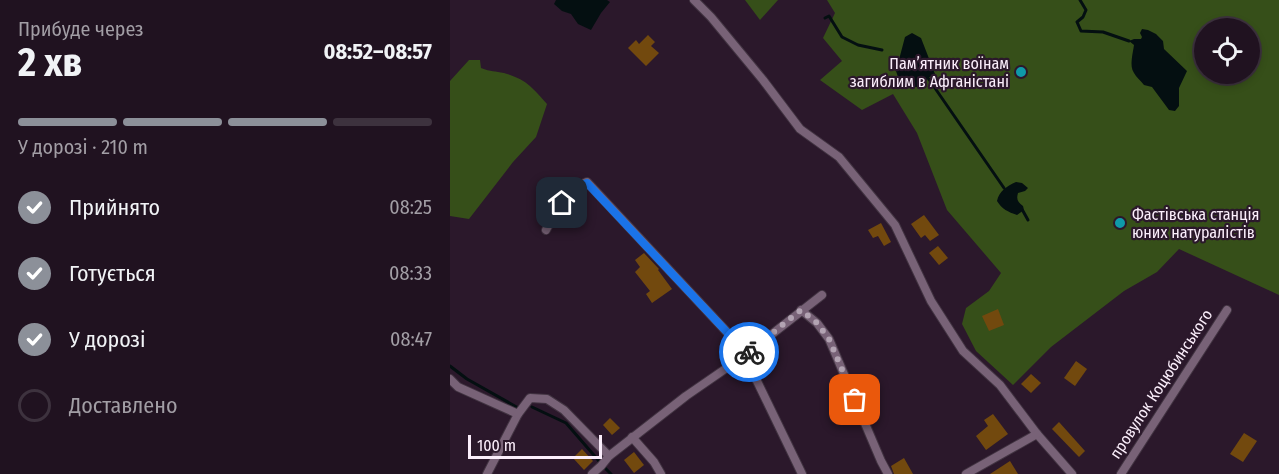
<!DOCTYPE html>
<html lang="uk">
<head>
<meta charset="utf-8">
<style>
	body { margin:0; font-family:"Fira Sans Condensed",sans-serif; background:#2d202d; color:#f1f3f6; height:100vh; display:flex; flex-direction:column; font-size:22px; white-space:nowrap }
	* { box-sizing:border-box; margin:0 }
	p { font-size:20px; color:#a29ea5 }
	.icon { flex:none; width:33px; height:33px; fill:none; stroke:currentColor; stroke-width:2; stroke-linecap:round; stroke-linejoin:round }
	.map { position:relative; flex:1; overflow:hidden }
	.details { display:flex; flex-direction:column; background:#201220; width:450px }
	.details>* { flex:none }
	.controls { position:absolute; left:744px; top:18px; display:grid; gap:12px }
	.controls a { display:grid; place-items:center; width:66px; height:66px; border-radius:50%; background:#201220; box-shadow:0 3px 9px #0003,0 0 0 2px #3d323e; font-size:30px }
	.scale { position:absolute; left:18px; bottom:15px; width:134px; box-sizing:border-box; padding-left:6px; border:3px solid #fbeefb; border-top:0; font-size:16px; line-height:21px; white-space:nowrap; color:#fbeefb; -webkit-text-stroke:4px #2b182b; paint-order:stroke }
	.pin { position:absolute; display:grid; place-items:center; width:51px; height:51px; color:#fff; margin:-26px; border-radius:12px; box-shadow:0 3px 9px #0006 }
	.courier { position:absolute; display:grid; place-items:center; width:60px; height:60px; margin:-30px; border:4px solid #1a73e8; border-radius:50%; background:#fff; color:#222; box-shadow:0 2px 8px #0007 }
	.headline em { font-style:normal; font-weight:700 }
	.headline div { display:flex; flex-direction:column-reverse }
	.headline { display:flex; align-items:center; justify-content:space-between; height:102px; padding:0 18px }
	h1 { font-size:39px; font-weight:700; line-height:45px }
	.bar { display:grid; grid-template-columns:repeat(4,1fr); gap:9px 6px; align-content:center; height:72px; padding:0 18px }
	.bar i { height:8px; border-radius:4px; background:#3d323e }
	.bar .active { background:#8c9099 }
	.bar p { grid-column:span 4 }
	ol { padding:0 18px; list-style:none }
	li { display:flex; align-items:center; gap:18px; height:66px }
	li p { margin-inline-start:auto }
	li .icon { padding:6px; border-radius:50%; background:#8c9099; color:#fff; stroke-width:4 }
	li:last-child { color:#a29ea5 }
	li i { width:33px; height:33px; border:3px solid #3d323e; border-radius:50% }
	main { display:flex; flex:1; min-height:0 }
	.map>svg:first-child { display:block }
</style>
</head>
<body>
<main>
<section class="details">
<div class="headline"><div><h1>2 хв</h1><p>Прибуде через</p></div><em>08:52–08:57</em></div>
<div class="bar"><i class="active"></i><i class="active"></i><i class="active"></i><i></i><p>У дорозі · 210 m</p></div>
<ol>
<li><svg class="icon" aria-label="check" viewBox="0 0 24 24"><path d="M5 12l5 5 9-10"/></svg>Прийнято<p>08:25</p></li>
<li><svg class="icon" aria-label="check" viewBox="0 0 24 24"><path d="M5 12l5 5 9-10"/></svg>Готується<p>08:33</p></li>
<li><svg class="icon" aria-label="check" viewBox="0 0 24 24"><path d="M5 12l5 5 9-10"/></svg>У дорозі<p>08:47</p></li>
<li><i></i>Доставлено</li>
</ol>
</section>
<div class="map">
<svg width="829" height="474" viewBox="0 0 829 474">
	<rect width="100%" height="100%" fill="#2b182b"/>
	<!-- green -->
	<g fill="#364f19" fill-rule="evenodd">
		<path d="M 295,0 L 328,0 L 310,20 Z"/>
		<path d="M 377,0 L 829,0 L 829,295 L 729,249 L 707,272 L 674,291 L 601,347 L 563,385 L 526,351 L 512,324 L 516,308 L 539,291 L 551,273 L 497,210 L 467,133 L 443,94 L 412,110 L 370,80 L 392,61 L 373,38 L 385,13 ZM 754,28 L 800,28 L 800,74 L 754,74 Z"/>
		<path d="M 19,60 L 30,60 L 31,68 C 41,72 45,71 54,73 C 76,79 83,88 97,104 L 86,137 L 63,162 L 19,219 L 0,216 L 0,81 Z"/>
	</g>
	<!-- water -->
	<g fill="#040f11">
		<path d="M 106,0 L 157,0 L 160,2 L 151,13 L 141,30 L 128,24 L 121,14 L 112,11 L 104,4 Z"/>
		<path d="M 692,29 L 698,30 L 706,34 L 713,41 L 714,49 L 737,71 L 729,88 L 729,106 L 725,111 L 719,110 L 702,87 L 694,85 C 691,81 686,77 684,73 C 679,66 683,53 684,45 L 679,41 L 684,39 L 691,39 L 692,37 L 690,33 Z"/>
		<path d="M 462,33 L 471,38 L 485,74 L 478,78 L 472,87 L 464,87 L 449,80 L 446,71 L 455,37 Z"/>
		<path d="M 566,182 L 572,183 L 578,188 L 575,191 L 568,193 C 566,200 568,202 573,206 L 574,210 L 567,215 C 558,212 552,209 547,201 C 549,191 557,186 566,182 Z"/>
	</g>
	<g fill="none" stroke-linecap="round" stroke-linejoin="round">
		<!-- stream -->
		<g stroke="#040f11" stroke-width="3">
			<path d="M 630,0 L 636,10 L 633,17 L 627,22 L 631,31 L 653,32 L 679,41"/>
			<path d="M 375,18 L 379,16 L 392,37 L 408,45 L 432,50"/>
			<path d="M 478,78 L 554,188"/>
			<path d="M 573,211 L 578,220"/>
			<path d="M 0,366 L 17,379 L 70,409"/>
			<path d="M 82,407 L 116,423 L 149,461"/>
			<path d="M 155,468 L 161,474"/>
		</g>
	</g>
	<!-- building -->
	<g fill="#72490e">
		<path d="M 198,35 L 205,42 L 201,46 L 209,53 L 196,66 L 178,48 L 186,40 L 189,44 Z"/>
		<path d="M 474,215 L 489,235 L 480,241 L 475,235 L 471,238 L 461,224 Z"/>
		<path d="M 431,223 L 441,242 L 434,246 L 428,236 L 423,238 L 418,230 Z"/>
		<path d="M 488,246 L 498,258 L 489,265 L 479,253 Z"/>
		<path d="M 194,253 L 209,269 L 208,270 L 222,289 L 202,303 L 196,294 L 200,291 L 185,272 L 190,267 L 185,260 Z"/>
		<path d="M 548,309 L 554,325 L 539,331 L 532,316 Z"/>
		<path d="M 626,361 L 637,369 L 625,386 L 614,378 Z"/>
		<path d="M 581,374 L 591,383 L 581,393 L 571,384 Z"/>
		<path d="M 543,414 L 558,434 L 536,450 L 526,436 L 538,426 L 534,420 Z"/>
		<path d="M 160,418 L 170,428 L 162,435 L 153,425 Z"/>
		<path d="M 609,422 L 635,451 L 629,457 L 602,429 Z"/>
		<path d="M 794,433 L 807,441 L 793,462 L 780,454 Z"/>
		<path d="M 132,449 L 143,461 L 134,470 L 123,458 Z"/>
		<path d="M 184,452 L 194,465 L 184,473 L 174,460 Z"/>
		<path d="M 454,458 L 463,474 L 444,474 L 441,466 Z"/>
		<path d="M 560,461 L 568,474 L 540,474 Z"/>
	</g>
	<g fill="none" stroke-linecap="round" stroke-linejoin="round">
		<defs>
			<g id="street">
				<path d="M 244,0 L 261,17 L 313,80 L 350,129 L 389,157 L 445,225 L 481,301 L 513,351 L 550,385 L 587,434 L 622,474"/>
				<path d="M 96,230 L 103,217 L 121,189 L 137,182 L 290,346 L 352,474"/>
				<path d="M 351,310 L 367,323 L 379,339 L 431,461 L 438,474"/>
				<path d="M 0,379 L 8,387 L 68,414 L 37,474"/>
				<path d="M 68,414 L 80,398 L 97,399 L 114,410 L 159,456"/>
				<path d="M 182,437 L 204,462 L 211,474"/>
				<path d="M 142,474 L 151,466 L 159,456 L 236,396 L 294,356 L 372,295"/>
				<path d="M 516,474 L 587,434"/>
				<path d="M 671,474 L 777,310"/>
			</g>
		</defs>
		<!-- street casing -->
		<use href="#street" stroke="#413341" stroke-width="10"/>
		<!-- street -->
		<use href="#street" stroke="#786277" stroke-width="8"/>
	</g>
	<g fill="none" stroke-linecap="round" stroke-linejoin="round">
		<!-- done -->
		<path stroke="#b2a3b2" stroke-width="6" stroke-dasharray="0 10.8" d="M 299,352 L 351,310 L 367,323 L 379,339 L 405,400"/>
		<!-- route -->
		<path stroke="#1a73e8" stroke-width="8" d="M 112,203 L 122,189 L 137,183 L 290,346 L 294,356 L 299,352"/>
	</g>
	<!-- markers -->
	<g fill="#0f9aa8" stroke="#2b182b" stroke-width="2">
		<circle cx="571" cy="72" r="6"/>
		<circle cx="670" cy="223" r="6"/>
	</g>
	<g text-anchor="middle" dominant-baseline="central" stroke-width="4.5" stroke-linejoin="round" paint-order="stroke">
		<!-- poi labels -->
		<g font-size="16" fill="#fbeefb" stroke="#2b182b" text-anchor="end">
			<text x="559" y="63">Пам’ятник воїнам<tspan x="559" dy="18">загиблим в Афганістані</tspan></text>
			<text x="682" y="214" text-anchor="start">Фастівська станція<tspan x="682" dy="18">юних натуралістів</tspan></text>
		</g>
		<!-- street labels -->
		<g font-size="16" fill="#fbeefb" stroke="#2b182b">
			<text transform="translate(711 384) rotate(-57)">провулок Коцюбинського</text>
		</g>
	</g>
</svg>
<div class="controls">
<a><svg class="icon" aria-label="locate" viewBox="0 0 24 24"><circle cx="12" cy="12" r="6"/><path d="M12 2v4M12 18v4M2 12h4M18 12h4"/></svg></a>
</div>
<div class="scale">100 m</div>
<div class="pin" style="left:405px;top:400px;background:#ea580c"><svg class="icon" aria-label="bag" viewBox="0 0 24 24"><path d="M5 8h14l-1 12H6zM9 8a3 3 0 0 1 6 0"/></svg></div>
<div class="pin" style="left:112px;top:203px;background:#1f2937"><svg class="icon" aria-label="home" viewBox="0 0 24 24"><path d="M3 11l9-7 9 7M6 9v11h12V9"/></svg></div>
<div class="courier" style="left:299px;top:352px"><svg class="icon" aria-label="bike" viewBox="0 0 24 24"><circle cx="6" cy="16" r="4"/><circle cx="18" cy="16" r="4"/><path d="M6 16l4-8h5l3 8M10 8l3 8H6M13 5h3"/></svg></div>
</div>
</main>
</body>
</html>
